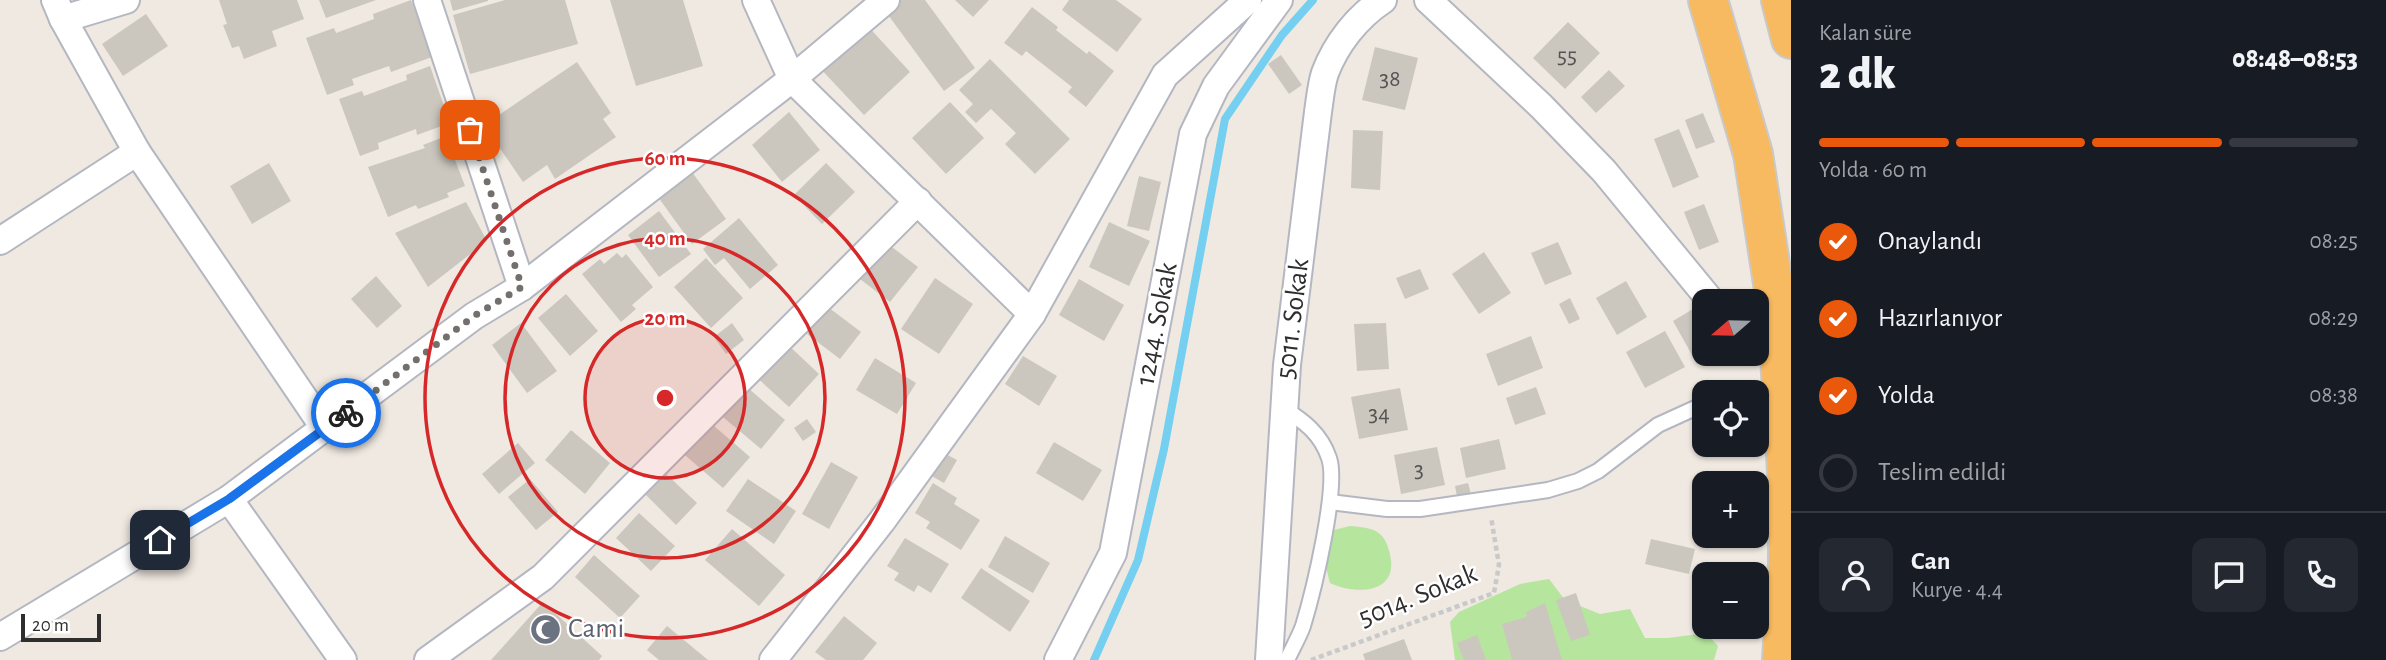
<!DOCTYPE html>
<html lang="tr">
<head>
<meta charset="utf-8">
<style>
	body { margin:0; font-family:"Alegreya Sans",sans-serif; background:#242831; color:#f1f3f6; height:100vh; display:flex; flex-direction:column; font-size:26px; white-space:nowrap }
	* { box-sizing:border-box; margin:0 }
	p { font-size:23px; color:#9ea1a6 }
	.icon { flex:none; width:38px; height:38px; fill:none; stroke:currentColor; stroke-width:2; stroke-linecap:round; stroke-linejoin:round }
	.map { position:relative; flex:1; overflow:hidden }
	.drawer { display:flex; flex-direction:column; background:#171b24; width:595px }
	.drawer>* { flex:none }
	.needle { width:46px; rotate:250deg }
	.fabs { position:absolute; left:1692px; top:289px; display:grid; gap:14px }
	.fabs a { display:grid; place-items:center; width:77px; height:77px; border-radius:14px; background:#171b24; box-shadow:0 2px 5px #0004; font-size:35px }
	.scale { position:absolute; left:21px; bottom:18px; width:80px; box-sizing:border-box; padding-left:7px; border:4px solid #2e2e2e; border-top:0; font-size:19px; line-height:24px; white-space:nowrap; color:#2e2e2e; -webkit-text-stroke:5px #fff; paint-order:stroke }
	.pin { position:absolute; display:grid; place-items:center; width:60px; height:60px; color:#fff; margin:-30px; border-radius:14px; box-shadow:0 4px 10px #0006 }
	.courier { position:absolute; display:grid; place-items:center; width:70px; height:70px; margin:-35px; border:5px solid #1a73e8; border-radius:50%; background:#fff; color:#222; box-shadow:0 2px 9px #0007 }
	.head em { font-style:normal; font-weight:800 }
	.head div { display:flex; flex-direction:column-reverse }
	.head { display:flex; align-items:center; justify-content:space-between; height:119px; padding:0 28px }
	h1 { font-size:46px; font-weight:800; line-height:52px }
	.bar { display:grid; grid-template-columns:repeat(4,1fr); gap:10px 7px; align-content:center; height:84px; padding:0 28px }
	.bar i { height:9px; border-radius:5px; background:#363941 }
	.bar .active { background:#ea580c }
	.bar p { grid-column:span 4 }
	.line { display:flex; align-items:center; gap:18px; padding:0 28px; border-top:2px solid #363941 }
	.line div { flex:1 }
	.round { display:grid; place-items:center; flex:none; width:74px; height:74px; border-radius:14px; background:#242831 }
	ol { padding:0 28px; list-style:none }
	li { display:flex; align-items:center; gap:21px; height:77px }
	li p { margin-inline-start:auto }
	li .icon { padding:7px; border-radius:50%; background:#ea580c; color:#fff; stroke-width:4 }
	li:last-child { color:#9ea1a6 }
	li i { width:38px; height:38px; border:4px solid #363941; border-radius:50% }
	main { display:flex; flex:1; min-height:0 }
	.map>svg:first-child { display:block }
</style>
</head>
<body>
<main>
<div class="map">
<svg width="1791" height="660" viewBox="0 0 1791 660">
	<rect width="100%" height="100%" fill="#efe9e1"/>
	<!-- green -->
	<g fill="#b6e59e">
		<path d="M 1350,526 C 1360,527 1373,527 1381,535 C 1387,541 1390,552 1391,560 C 1395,595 1353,594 1330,583 C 1324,561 1324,551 1334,530 Z"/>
		<path d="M 1549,579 L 1565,600 L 1600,614 L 1630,609 L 1645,638 L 1668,638 L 1706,633 L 1718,646 L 1714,660 L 1455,660 L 1450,622 L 1459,612 L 1520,584 Z"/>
	</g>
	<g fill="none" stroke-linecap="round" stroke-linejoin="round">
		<!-- stream -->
		<path stroke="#75cff0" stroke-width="8" d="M 1094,660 L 1138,560 L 1164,449 L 1225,119 L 1282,35 L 1313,0"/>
	</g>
	<!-- building -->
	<g fill="#cbc7bf">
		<path d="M 219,0 L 297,0 L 304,19 L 272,31 L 277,46 L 244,59 L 239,46 L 232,48 L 223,25 L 227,24 Z"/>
		<path d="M 319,0 L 376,0 L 326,18 Z"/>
		<path d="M 411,0 L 432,57 L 391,72 L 389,66 L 352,79 L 354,85 L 327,95 L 306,38 L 334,28 L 336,33 L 374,19 L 373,14 Z"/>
		<path d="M 450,0 L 488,0 L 488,1 L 453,11 Z"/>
		<path d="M 505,0 L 565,0 L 578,44 L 470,74 L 453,15 Z"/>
		<path d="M 610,0 L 683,0 L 703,66 L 636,86 Z"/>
		<path d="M 894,0 L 925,0 L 975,68 L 944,91 L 883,8 Z"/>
		<path d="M 955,0 L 989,0 L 973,17 Z"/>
		<path d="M 1069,0 L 1116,0 L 1142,19 L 1117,52 L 1062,10 Z"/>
		<path d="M 1032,7 L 1058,27 L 1056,30 L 1087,54 L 1089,51 L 1114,71 L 1086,107 L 1068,92 L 1072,87 L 1026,51 L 1022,56 L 1004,43 Z"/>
		<path d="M 146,14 L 168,46 L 123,76 L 102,44 Z"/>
		<path d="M 1568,22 L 1600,53 L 1565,89 L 1533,58 Z"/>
		<path d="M 865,23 L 910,72 L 864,115 L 818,66 Z"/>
		<path d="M 1375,47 L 1418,58 L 1405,110 L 1362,100 Z"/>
		<path d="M 1281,55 L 1302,85 L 1289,94 L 1268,64 Z"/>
		<path d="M 990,59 L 1070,139 L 1035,174 L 1005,144 L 1016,133 L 991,109 L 976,123 L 965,112 L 973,104 L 959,90 Z"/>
		<path d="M 577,62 L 611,113 L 603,119 L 616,137 L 555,179 L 547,165 L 523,182 L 484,125 Z"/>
		<path d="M 430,66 L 450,123 L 417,135 L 416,129 L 378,143 L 379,149 L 360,156 L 339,99 L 362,91 L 364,96 L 407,80 L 406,75 Z"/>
		<path d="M 1609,70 L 1625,86 L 1596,113 L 1581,97 Z"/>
		<path d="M 950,102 L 984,138 L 946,174 L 912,138 Z"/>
		<path d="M 789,112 L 820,150 L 782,182 L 752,145 Z"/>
		<path d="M 1703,113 L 1715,142 L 1696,149 L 1685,120 Z"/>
		<path d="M 1679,129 L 1699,177 L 1673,188 L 1654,139 Z"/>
		<path d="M 1353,130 L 1383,131 L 1380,190 L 1351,188 Z"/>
		<path d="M 446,136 L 465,186 L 447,193 L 449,197 L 418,209 L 416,205 L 388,217 L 368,167 L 425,148 L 423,145 Z"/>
		<path d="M 269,163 L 291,201 L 252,224 L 230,186 Z"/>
		<path d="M 826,163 L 855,192 L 822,224 L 794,195 Z"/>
		<path d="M 692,172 L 726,219 L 692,244 L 658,197 Z"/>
		<path d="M 1139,176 L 1161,182 L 1149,231 L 1127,226 Z"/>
		<path d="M 466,202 L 487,241 L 428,287 L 395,233 Z"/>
		<path d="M 1704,204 L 1719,242 L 1699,250 L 1684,212 Z"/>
		<path d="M 659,211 L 691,254 L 659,277 L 628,235 Z"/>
		<path d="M 739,218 L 778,265 L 750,289 L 724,258 L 715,265 L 703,249 Z"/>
		<path d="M 1109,222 L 1150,241 L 1129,286 L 1089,267 Z"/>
		<path d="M 1558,242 L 1572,274 L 1545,285 L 1531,253 Z"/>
		<path d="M 888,244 L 918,267 L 890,302 L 860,279 Z"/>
		<path d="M 1484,252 L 1511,293 L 1479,314 L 1452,274 Z"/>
		<path d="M 617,253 L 622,258 L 626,254 L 653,287 L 632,305 L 636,309 L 621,322 L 582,274 L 600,259 L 604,264 Z"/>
		<path d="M 706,258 L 743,298 L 711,328 L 674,287 Z"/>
		<path d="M 1420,269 L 1429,289 L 1405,299 L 1396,278 Z"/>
		<path d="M 376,276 L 402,306 L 377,328 L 351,299 Z"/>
		<path d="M 935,278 L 973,304 L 939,354 L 901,329 Z"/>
		<path d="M 1079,279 L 1124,305 L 1104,341 L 1059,315 Z"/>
		<path d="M 1626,281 L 1647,317 L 1617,335 L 1596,298 Z"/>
		<path d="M 566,294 L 598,331 L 570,356 L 538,318 Z"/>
		<path d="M 1570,298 L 1580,319 L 1569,324 L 1559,304 Z"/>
		<path d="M 828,307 L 861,332 L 840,359 L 807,334 Z"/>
		<path d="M 1693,309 L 1704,329 L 1704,354 L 1715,354 L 1697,364 L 1673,321 Z"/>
		<path d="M 521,323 L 557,371 L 527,393 L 492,345 Z"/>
		<path d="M 732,323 L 744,340 L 726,354 L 714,337 Z"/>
		<path d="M 1386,323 L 1389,369 L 1357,371 L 1354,324 Z"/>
		<path d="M 1665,331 L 1685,367 L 1645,388 L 1626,352 Z"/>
		<path d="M 1531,336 L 1543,368 L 1498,386 L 1486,354 Z"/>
		<path d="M 783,340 L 819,374 L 789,407 L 752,373 Z"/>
		<path d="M 1023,356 L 1057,376 L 1039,406 L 1005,384 Z"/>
		<path d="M 875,358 L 916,383 L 897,414 L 856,390 Z"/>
		<path d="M 741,382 L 785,420 L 761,449 L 717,412 Z"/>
		<path d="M 1536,387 L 1546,414 L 1515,425 L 1506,398 Z"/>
		<path d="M 1400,388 L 1408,430 L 1359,439 L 1351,397 Z"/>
		<path d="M 706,419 L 750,457 L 723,488 L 679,450 Z"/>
		<path d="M 807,419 L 816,432 L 803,441 L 794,428 Z"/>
		<path d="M 571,430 L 610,463 L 585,494 L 545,460 Z"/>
		<path d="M 1499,439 L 1506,469 L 1466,478 L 1460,448 Z"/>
		<path d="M 1054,442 L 1102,470 L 1083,501 L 1036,473 Z"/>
		<path d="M 518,443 L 535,463 L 499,494 L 482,474 Z"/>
		<path d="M 1437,447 L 1445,485 L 1401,494 L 1394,455 Z"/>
		<path d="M 942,452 L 957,460 L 944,483 L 930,475 Z"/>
		<path d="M 831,462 L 858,477 L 829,529 L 802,514 Z"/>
		<path d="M 663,471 L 697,503 L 676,525 L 643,492 Z"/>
		<path d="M 530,479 L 558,512 L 536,530 L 508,497 Z"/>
		<path d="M 748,479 L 796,511 L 774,544 L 726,511 Z"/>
		<path d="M 933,483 L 957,498 L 954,504 L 980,520 L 961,550 L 926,528 L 930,522 L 915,513 Z"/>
		<path d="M 1468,483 L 1472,498 L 1458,502 L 1455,486 Z"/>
		<path d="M 639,513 L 675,546 L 651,571 L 616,538 Z"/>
		<path d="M 732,529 L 785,575 L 759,606 L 705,560 Z"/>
		<path d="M 1005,536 L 1050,563 L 1033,593 L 988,567 Z"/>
		<path d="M 905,538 L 949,564 L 931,593 L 918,585 L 914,592 L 894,580 L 899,573 L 887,566 Z"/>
		<path d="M 1651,539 L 1695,549 L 1689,574 L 1645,564 Z"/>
		<path d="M 594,555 L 640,596 L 620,618 L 575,577 Z"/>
		<path d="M 981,568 L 1030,601 L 1010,632 L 961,598 Z"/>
		<path d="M 1576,593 L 1590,635 L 1571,641 L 1556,600 Z"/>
		<path d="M 543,602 L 602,656 L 599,660 L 491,660 Z"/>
		<path d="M 1545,603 L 1562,660 L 1512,660 L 1502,624 L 1527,617 L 1526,612 Z"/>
		<path d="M 844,616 L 877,643 L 863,660 L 826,660 L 815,652 Z"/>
		<path d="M 667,626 L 708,660 L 659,660 L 647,650 Z"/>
		<path d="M 1477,635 L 1486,660 L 1464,660 L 1457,643 Z"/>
		<path d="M 1404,639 L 1412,660 L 1365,660 L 1363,654 Z"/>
	</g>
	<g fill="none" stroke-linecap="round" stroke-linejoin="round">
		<defs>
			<g id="service">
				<path d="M 1283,408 C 1304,421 1321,434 1329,458 C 1339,487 1313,593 1303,626 C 1299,637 1292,649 1287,660"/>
				<path d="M 1330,502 L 1387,509 L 1420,509 L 1548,490 L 1578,481 L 1598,471 L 1658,425 L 1704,404"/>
			</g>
			<g id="minor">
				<path d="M 55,0 L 63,19 L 137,152 L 325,429"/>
				<path d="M 427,0 L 522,287"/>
				<path d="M 756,0 L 792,79 L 1032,314"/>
				<path d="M 1428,0 L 1541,106 L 1604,171 L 1711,301"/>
				<path d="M 63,19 L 126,0"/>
				<path d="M 0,241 L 137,152"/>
				<path d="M 229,499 L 343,660"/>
				<path d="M 0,637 L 229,499 L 474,316 L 522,287 L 792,79 L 886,0"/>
				<path d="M 428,660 L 543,577 L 918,201"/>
				<path d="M 773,660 L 882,521 L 1032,314 L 1165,75 L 1248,0"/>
				<path d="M 1058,660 L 1113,553 L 1193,134 L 1216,86 L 1279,0"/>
				<path d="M 1269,660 L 1287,365 L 1318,112 C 1320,99 1321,85 1325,73 C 1336,44 1357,17 1383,0"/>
			</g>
			<g id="trunk">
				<path d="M 1708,0 L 1753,154 L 1777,309 L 1788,487 L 1788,564 L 1782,660"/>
				<path d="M 1781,0 L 1791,39"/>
			</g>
		</defs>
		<!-- service casing -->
		<use href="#service" stroke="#b4b7c1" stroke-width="18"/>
		<!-- minor casing -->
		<use href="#minor" stroke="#b4b7c1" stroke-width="30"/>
		<!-- trunk casing -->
		<use href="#trunk" stroke="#c9c9c9" stroke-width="42"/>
		<!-- path -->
		<path stroke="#c9c9c9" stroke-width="4.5" stroke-dasharray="5 3.5" stroke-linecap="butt" d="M 1311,660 L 1494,593 L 1499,565 L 1491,517"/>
		<!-- service -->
		<use href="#service" stroke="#fff" stroke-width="14"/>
		<!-- minor -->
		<use href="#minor" stroke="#fff" stroke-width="26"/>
		<!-- trunk -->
		<use href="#trunk" stroke="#f8ba60" stroke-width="38"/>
	</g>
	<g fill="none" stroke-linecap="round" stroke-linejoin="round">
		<!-- done -->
		<path stroke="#726f6d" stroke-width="7" stroke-dasharray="0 12.6" d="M 346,413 L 474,316 L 522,287 L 470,130"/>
		<!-- route -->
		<path stroke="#1a73e8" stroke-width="9" d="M 160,540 L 229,499 L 346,413"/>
	</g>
	<!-- distance rings -->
	<circle cx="665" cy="398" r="80" fill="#d62828" fill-opacity=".12"/>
	<g fill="none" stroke="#d62828" stroke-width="3.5">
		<circle cx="665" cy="398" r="80"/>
		<circle cx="665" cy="398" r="160"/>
		<circle cx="665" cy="398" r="240"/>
	</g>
	<!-- icons -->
	<defs>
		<symbol id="mosque-disc" viewBox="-11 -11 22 22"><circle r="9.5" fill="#6b7280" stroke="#fff"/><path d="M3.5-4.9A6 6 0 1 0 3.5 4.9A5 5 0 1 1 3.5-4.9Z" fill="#fff"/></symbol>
	</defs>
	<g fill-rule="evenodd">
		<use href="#mosque-disc" x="528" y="612" width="35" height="35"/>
	</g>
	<g text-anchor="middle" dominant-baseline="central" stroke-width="5" stroke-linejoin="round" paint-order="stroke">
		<!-- number labels -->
		<g font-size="24" fill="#555452">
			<text x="1567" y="56">55</text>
			<text x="1390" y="79">38</text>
			<text x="1379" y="414">34</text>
			<text x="1419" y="470">3</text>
		</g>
		<!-- street labels -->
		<g font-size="28" fill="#2e2e2e" stroke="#fff">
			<text transform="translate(1293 319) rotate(-83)">5011. Sokak</text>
			<text transform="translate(1157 324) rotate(-79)">1244. Sokak</text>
			<text transform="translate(1418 596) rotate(-22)">5014. Sokak</text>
		</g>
		<!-- worship labels -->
		<g font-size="28" fill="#5b616d" stroke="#fff" text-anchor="start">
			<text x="568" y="629">Cami</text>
		</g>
	</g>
	<circle cx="665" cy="398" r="10" fill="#d62828" stroke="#fff" stroke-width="3.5"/>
	<g font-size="21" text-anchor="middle" font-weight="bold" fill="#d62828" stroke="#fff" stroke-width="5" stroke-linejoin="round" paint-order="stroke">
		<text x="665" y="165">60 m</text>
		<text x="665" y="245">40 m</text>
		<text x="665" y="325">20 m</text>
	</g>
</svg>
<div class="fabs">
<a><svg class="needle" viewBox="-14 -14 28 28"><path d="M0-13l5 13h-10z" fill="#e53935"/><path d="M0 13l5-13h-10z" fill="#9ea1a6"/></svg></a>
<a><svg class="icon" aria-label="locate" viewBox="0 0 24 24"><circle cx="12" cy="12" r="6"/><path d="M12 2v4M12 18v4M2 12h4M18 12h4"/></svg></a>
<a>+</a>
<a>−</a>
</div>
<div class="scale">20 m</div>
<div class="pin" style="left:470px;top:130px;background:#ea580c"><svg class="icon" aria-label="bag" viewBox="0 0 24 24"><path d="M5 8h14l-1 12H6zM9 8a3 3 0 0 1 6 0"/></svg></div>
<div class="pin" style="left:160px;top:540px;background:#1f2937"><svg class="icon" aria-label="home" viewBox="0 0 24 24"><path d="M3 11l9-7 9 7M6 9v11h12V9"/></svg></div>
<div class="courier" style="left:346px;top:413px"><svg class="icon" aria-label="bike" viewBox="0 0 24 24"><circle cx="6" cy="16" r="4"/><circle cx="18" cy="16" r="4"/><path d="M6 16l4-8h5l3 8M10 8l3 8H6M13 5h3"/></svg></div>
</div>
<section class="drawer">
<div class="head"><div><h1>2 dk</h1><p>Kalan süre</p></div><em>08:48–08:53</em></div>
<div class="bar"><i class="active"></i><i class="active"></i><i class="active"></i><i></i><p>Yolda · 60 m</p></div>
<ol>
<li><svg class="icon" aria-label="check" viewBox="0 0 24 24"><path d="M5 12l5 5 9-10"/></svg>Onaylandı<p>08:25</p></li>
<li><svg class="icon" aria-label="check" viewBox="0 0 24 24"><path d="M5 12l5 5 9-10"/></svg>Hazırlanıyor<p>08:29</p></li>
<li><svg class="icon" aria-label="check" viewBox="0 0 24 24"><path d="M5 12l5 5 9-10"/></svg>Yolda<p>08:38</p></li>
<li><i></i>Teslim edildi</li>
</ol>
<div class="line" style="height:126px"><a class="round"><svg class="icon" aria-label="person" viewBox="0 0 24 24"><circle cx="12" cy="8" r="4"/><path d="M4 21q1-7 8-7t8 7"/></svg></a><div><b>Can</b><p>Kurye · 4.4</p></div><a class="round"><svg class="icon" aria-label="chat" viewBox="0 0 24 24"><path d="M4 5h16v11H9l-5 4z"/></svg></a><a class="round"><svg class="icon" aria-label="phone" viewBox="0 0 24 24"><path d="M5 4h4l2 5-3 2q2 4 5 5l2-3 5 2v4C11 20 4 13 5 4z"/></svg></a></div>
</section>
</main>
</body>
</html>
